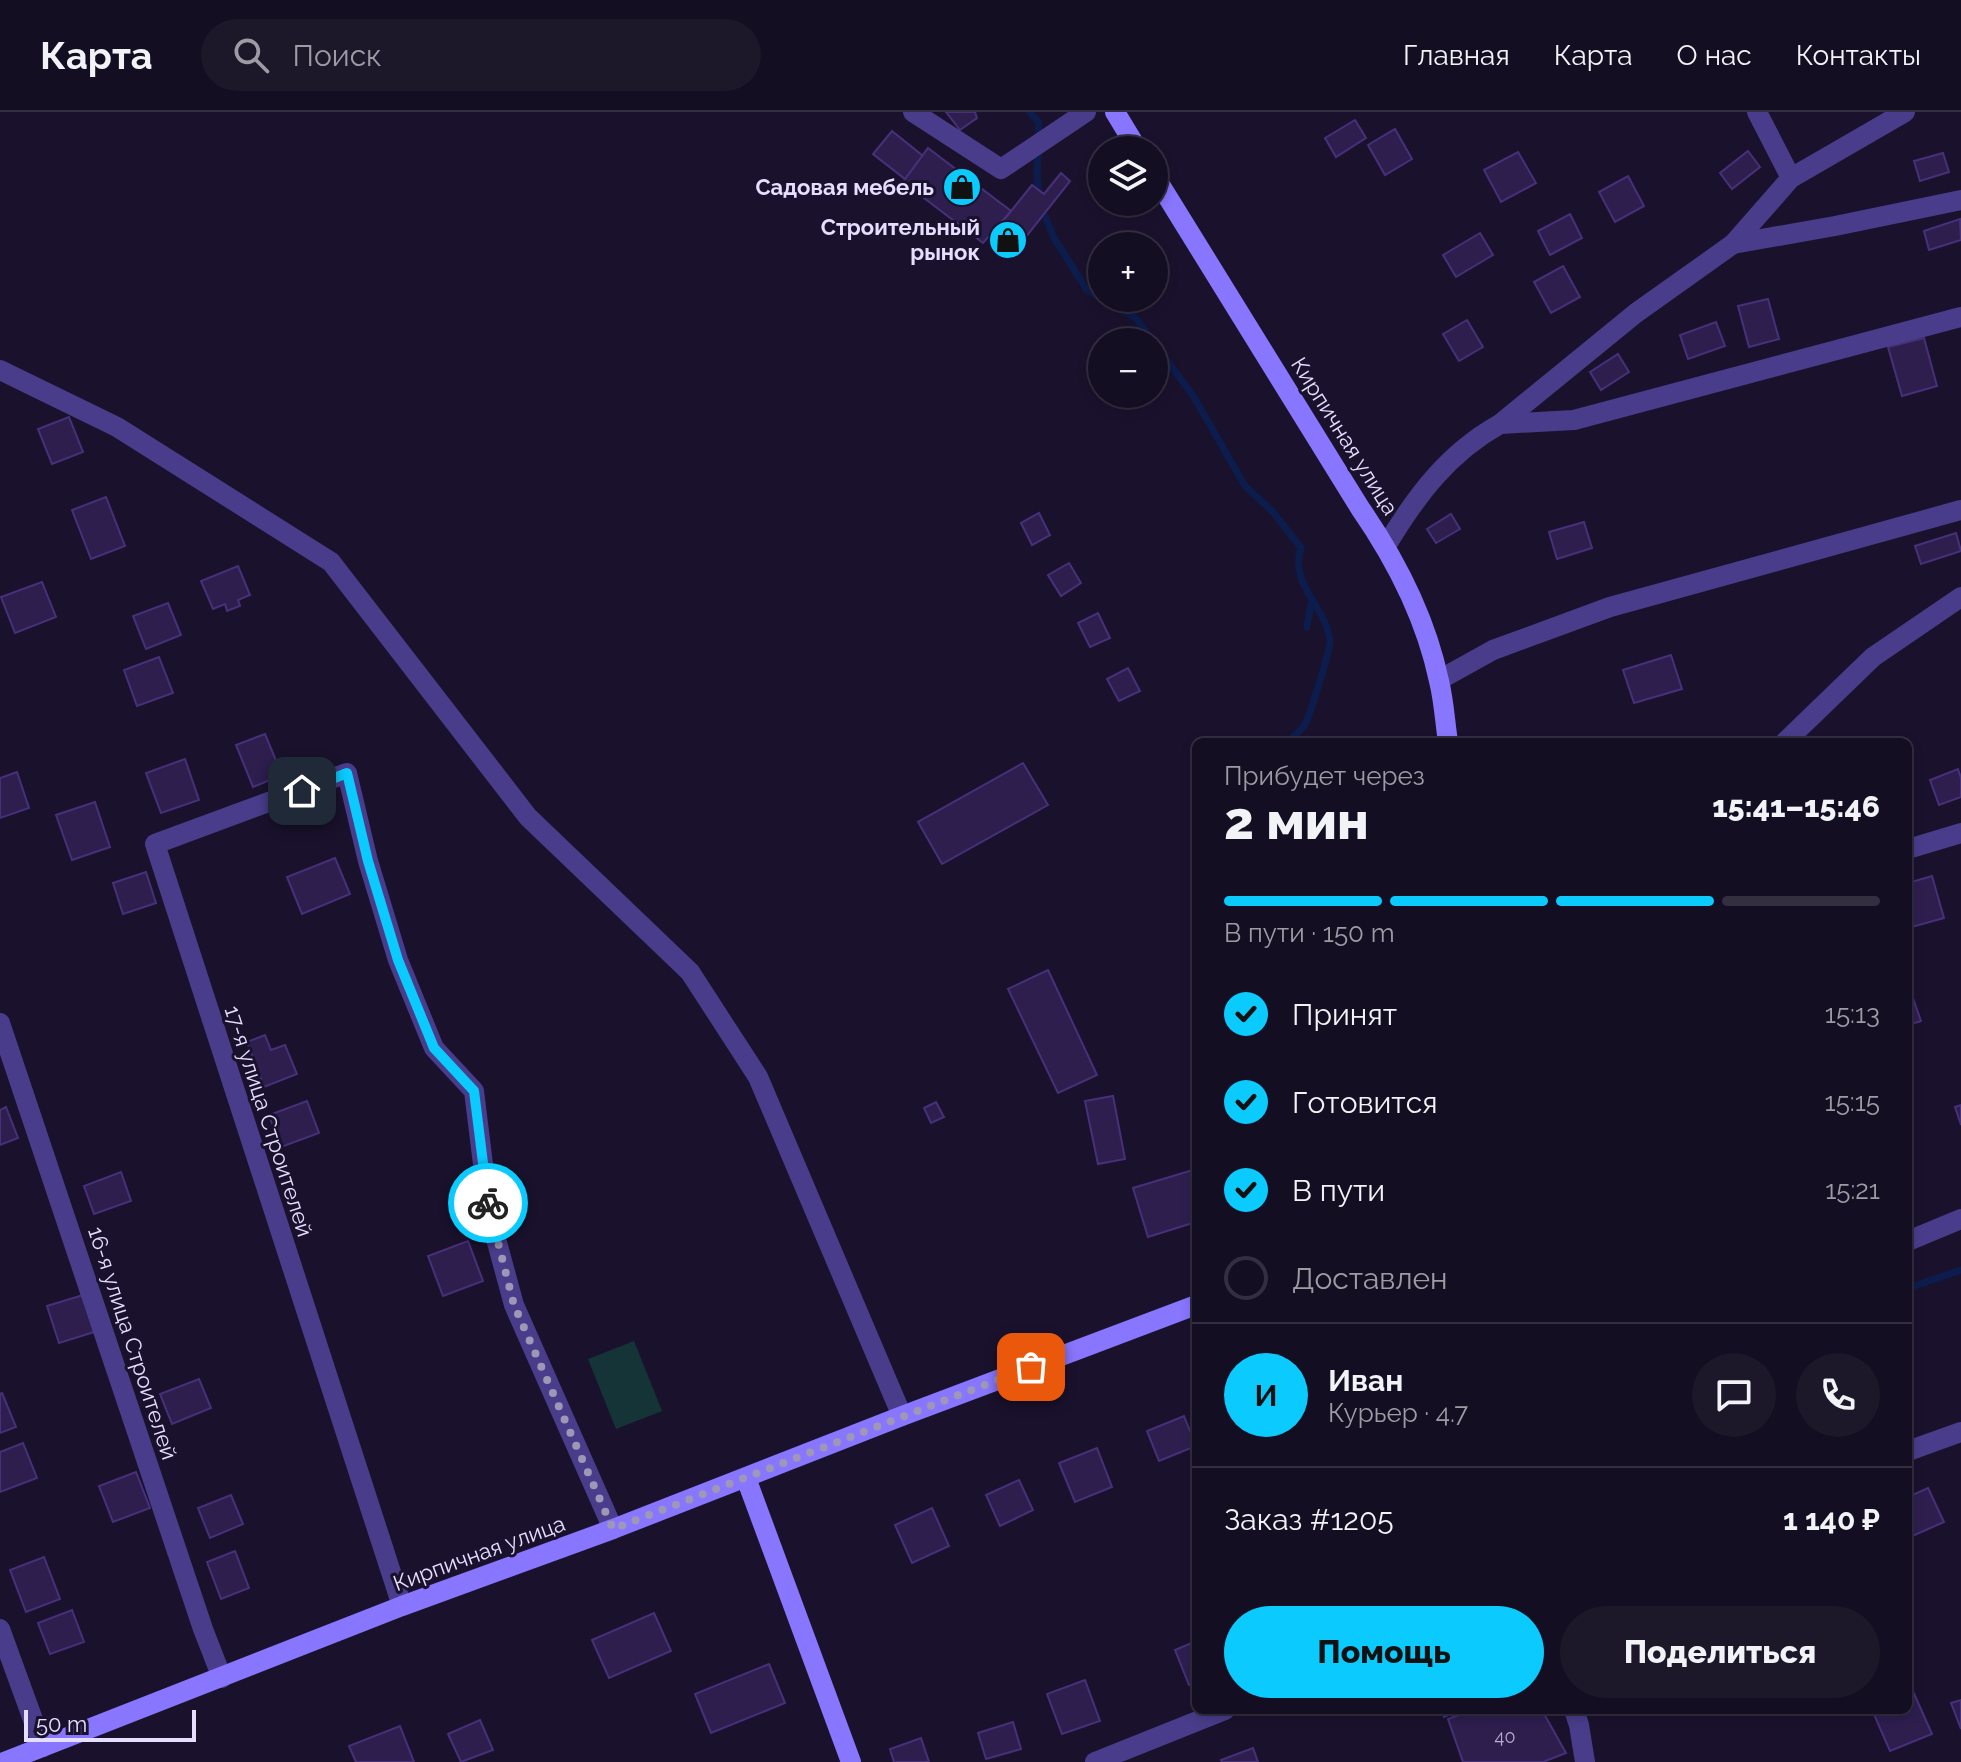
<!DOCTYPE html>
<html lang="ru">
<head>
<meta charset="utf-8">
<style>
	body { margin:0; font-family:Raleway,sans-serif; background:#1d172a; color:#f1f3f6; height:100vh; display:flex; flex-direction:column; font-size:30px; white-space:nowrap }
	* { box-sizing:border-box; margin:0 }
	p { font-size:26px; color:#9d9ca5 }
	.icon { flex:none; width:44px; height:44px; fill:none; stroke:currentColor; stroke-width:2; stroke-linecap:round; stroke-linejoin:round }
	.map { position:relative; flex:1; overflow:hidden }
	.side { position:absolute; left:1192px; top:626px; width:720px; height:976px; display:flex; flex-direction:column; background:#140e22; border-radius:12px; box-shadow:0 4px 12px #0003,0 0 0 2px #332e40 }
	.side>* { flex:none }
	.fabs { position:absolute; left:1088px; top:24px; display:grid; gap:16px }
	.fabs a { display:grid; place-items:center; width:80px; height:80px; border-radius:50%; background:#140e22; box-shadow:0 4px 12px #0003,0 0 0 2px #332e40; font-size:40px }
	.scale { position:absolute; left:24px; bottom:20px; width:172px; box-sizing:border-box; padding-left:8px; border:4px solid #e5deff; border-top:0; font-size:22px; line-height:28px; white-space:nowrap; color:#e5deff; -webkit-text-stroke:6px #1a122d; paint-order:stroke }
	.pin { position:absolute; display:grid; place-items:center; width:68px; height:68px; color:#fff; margin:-34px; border-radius:16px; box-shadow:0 4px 12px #0006 }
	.courier { position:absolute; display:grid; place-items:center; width:80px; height:80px; margin:-40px; border:6px solid #0bcafe; border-radius:50%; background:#fff; color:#222; box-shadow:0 2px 10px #0007 }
	.overview em { font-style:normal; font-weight:800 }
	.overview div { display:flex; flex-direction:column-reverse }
	.overview { display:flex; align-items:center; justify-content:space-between; height:136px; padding:0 32px }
	h1 { font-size:52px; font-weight:800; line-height:60px }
	.bar { display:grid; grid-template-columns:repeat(4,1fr); gap:12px 8px; align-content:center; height:96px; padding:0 32px }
	.bar i { height:10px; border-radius:6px; background:#332e40 }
	.bar .current { background:#0bcafe }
	.bar p { grid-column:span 4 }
	.line { display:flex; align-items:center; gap:20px; padding:0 32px; border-top:2px solid #332e40 }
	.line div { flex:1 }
	.round { display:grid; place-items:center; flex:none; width:84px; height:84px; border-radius:42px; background:#1d172a }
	ol { padding:0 32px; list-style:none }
	li { display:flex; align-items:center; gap:24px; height:88px }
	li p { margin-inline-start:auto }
	li .icon { padding:8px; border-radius:50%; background:#0bcafe; color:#111; stroke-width:4 }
	li:last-child { color:#9d9ca5 }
	li i { width:44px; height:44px; border:4px solid #332e40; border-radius:50% }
	.primary-button { display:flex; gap:16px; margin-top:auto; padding:16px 32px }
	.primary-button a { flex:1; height:92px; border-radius:48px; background:#0bcafe; color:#111; font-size:32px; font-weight:800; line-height:92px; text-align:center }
	.primary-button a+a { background:#1d172a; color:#f1f3f6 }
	header { display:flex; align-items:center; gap:48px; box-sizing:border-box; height:112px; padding:0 40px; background:#140e22; border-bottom:2px solid #332e40 }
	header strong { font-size:38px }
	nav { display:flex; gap:44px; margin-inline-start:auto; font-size:28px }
	.search { width:560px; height:72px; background:#1d172a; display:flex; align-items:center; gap:20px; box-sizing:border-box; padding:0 28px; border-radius:44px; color:#9d9ca5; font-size:30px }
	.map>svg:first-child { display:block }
</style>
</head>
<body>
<header>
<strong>Карта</strong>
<div class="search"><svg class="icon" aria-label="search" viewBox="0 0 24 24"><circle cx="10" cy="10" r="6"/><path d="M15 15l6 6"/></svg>Поиск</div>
<nav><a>Главная</a><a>Карта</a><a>О нас</a><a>Контакты</a></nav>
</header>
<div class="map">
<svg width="1961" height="1650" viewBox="0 0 1961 1650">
	<rect width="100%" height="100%" fill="#1a122d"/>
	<!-- green -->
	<path fill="#153437" d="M 634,1229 L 662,1299 L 616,1317 L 588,1247 Z"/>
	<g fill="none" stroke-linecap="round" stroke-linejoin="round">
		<!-- stream -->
		<g stroke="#0c1c4c" stroke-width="7">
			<path d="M 1030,0 L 1039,11 L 1037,63 L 1040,92 L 1054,126 L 1087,178 L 1136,206 L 1153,230"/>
			<path d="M 1154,231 L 1194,285 L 1245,374 L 1273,400 L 1301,436 C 1289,473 1325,493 1330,528 C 1331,536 1310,603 1305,612 C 1302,619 1293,624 1288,630"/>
			<path d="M 1307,515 L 1312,487"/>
			<path d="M 1908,1176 L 1961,1158"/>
		</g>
	</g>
	<!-- building -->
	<g fill="#2d1e4e" stroke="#47307a" stroke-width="2">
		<path d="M 946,0 L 975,0 L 977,6 L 960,18 Z"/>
		<path d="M 1355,8 L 1366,26 L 1336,45 L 1325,26 Z"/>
		<path d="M 1395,17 L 1412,47 L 1385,63 L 1368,33 Z"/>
		<path d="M 892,19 L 923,44 L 905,67 L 873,42 Z"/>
		<path d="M 928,36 L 1011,99 L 983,131 L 903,70 Z"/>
		<path d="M 1748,39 L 1760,55 L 1732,77 L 1720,61 Z"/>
		<path d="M 1518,40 L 1536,71 L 1501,90 L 1484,58 Z"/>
		<path d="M 1943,41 L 1949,60 L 1920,69 L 1914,49 Z"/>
		<path d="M 1061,61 L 1070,69 L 1017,136 L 995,119 L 1032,73 L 1044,82 Z"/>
		<path d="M 1628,64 L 1644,94 L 1615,110 L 1599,80 Z"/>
		<path d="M 1570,102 L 1582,126 L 1550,143 L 1538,119 Z"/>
		<path d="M 1960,107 L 1961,128 L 1929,138 L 1924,119 Z"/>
		<path d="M 1480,121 L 1493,143 L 1456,165 L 1443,143 Z"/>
		<path d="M 1563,154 L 1580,185 L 1551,201 L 1534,170 Z"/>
		<path d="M 1768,187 L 1779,227 L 1749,235 L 1738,194 Z"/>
		<path d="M 1467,208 L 1483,235 L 1459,249 L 1443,222 Z"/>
		<path d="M 1716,210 L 1725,234 L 1688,247 L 1680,223 Z"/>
		<path d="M 1924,226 L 1937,274 L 1902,284 L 1888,235 Z"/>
		<path d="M 1618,242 L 1629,260 L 1601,278 L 1590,260 Z"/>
		<path d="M 69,305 L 83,340 L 52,352 L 38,317 Z"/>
		<path d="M 106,385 L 125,434 L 91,447 L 72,398 Z"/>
		<path d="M 1039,401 L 1050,423 L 1032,433 L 1021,411 Z"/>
		<path d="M 1451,402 L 1460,417 L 1436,431 L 1427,417 Z"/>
		<path d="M 1584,410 L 1592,436 L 1557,447 L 1549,420 Z"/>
		<path d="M 1956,421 L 1961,439 L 1921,452 L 1915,434 Z"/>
		<path d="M 1069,451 L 1081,471 L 1061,484 L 1048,463 Z"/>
		<path d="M 238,454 L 250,483 L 238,488 L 240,494 L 227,499 L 225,492 L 213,497 L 201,469 Z"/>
		<path d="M 42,470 L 56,505 L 15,521 L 1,485 Z"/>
		<path d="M 168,491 L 181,523 L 146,537 L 133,504 Z"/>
		<path d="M 1098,501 L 1110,526 L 1090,535 L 1078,511 Z"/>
		<path d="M 1671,543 L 1682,577 L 1634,591 L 1623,558 Z"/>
		<path d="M 159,545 L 173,581 L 137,594 L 124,558 Z"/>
		<path d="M 1128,556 L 1140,579 L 1119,589 L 1107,567 Z"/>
		<path d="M 265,622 L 282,663 L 253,675 L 236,633 Z"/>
		<path d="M 185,647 L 199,688 L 161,701 L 146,661 Z"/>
		<path d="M 1023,651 L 1048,693 L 942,752 L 918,710 Z"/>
		<path d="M 1958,657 L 1961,666 L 1961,685 L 1939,693 L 1930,668 Z"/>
		<path d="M 17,660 L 29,696 L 0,706 L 0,666 Z"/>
		<path d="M 95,690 L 110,735 L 72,748 L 56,703 Z"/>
		<path d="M 335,746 L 350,782 L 302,802 L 287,765 Z"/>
		<path d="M 146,760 L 156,791 L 123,802 L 113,771 Z"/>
		<path d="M 1932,764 L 1944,806 L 1908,816 L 1908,771 Z"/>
		<path d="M 1048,858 L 1097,963 L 1058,981 L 1008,877 Z"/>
		<path d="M 1908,872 L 1921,909 L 1908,913 Z"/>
		<path d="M 265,923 L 271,938 L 285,933 L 297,962 L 264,975 L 247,930 Z"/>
		<path d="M 1113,984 L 1125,1047 L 1098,1052 L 1085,989 Z"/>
		<path d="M 307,989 L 319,1021 L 281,1035 L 269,1003 Z"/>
		<path d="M 936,990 L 944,1005 L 931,1011 L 924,996 Z"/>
		<path d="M 1961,993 L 1961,1013 L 1955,995 Z"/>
		<path d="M 6,995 L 18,1026 L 0,1033 L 0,998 Z"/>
		<path d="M 1196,1057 L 1196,1110 L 1148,1125 L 1133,1076 Z"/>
		<path d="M 121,1060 L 131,1089 L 94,1102 L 84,1074 Z"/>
		<path d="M 468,1129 L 483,1169 L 443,1184 L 428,1144 Z"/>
		<path d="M 83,1183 L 94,1220 L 59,1231 L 47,1194 Z"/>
		<path d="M 199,1267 L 211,1296 L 172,1312 L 160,1282 Z"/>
		<path d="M 2,1281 L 16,1315 L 0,1321 L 0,1282 Z"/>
		<path d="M 1184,1304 L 1196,1334 L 1159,1349 L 1147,1319 Z"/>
		<path d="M 23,1331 L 37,1366 L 0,1380 L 0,1340 Z"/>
		<path d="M 1097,1336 L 1112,1375 L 1075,1390 L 1059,1351 Z"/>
		<path d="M 136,1360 L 150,1396 L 113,1410 L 99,1374 Z"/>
		<path d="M 1019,1368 L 1033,1398 L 1000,1414 L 986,1383 Z"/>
		<path d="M 1928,1376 L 1944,1410 L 1908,1426 L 1908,1385 Z"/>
		<path d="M 231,1383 L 243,1412 L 210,1426 L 198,1396 Z"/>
		<path d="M 932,1396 L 949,1434 L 912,1451 L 895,1413 Z"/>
		<path d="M 235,1439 L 249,1476 L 221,1487 L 207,1450 Z"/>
		<path d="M 44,1445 L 60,1487 L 26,1500 L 10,1458 Z"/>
		<path d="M 72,1498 L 84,1530 L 50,1542 L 38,1511 Z"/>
		<path d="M 654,1501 L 671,1539 L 609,1566 L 592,1528 Z"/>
		<path d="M 1196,1529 L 1196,1570 L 1189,1573 L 1175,1538 Z"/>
		<path d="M 769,1552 L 785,1591 L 711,1621 L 695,1582 Z"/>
		<path d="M 1085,1568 L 1100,1609 L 1062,1622 L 1047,1582 Z"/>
		<path d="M 1912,1577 L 1932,1622 L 1890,1639 L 1872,1598 L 1908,1598 L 1908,1579 Z"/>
		<path d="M 1961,1588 L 1961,1617 L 1951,1591 Z"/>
		<path d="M 1442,1598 L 1462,1598 L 1444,1605 Z"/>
		<path d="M 1472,1598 L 1536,1598 L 1538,1602 L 1543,1600 L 1566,1641 L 1543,1650 L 1463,1650 L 1448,1607 Z"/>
		<path d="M 480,1608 L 493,1638 L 461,1650 L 448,1622 Z"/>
		<path d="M 1013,1610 L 1021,1637 L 986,1647 L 978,1621 Z"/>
		<path d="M 400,1614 L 414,1650 L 356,1650 L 349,1634 Z"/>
		<path d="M 921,1626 L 929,1650 L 894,1650 L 890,1637 Z"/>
		<path d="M 1253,1636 L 1258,1650 L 1222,1650 L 1221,1648 Z"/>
	</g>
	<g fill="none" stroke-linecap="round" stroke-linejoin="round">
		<!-- street -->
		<g stroke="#493d8b" stroke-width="20">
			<path d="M 913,0 L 1001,57 L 1086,0"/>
			<path d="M 1757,0 L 1791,66"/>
			<path d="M 1733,132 L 1835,114 L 1961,88"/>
			<path d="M 0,258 L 117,315 L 331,450 L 528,705 L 690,860 L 758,965 L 902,1304"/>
			<path d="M 1500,312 L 1574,308 L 1961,205"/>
			<path d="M 1386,434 C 1416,384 1448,341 1500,312 L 1636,201 L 1733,132 L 1791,66 L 1905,0"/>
			<path d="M 1439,568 L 1493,538 L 1610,495 L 1961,398"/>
			<path d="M 1785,630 L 1873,545 L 1961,485"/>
			<path d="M 1908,737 L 1961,721"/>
			<path d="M 0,911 L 203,1517 L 222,1566"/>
			<path d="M 1908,1129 L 1961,1107"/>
			<path d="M 1908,1339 L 1961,1320"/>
			<path d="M 402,1494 L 155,732 L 347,661 L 368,749 L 398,848 L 434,936 L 474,979 L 489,1101 L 514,1193 L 613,1417"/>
			<path d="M 0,1517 L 43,1635"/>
			<path d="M 1574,1598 L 1579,1613 L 1585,1650"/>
			<path d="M 1095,1650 L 1225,1598"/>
		</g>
		<!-- secondary -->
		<g stroke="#8876fe" stroke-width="20">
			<path d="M 1115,0 L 1138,38"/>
			<path d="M 1154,63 L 1360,396 C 1396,448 1426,507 1439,569 C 1444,589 1445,610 1448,630"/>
			<path d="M 746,1366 L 851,1650"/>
			<path d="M 4,1650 L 402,1494 L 613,1417 L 902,1304 L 1196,1193"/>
		</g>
	</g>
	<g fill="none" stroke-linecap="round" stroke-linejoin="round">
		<!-- done -->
		<path stroke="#9e97b6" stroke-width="8" stroke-dasharray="0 14.4" d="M 488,1091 L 514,1193 L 613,1417 L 1031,1255"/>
		<!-- route -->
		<path stroke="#0bcafe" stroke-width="10" d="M 302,679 L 347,661 L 368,749 L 398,848 L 434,936 L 474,979 L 488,1091"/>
	</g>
	<!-- icons -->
	<defs>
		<symbol id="shop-disc" viewBox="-11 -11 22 22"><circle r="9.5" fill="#0bcafe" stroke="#1a122d"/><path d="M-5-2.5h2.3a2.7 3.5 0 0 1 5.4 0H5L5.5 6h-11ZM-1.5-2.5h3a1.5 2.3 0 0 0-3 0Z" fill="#111"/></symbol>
	</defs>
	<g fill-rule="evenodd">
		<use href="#shop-disc" x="940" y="53" width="44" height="44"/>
		<use href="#shop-disc" x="986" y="106" width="44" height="44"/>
	</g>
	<g text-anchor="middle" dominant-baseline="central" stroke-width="6" stroke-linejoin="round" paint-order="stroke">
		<!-- number labels -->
		<g font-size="18" fill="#b7aed3">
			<text x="1505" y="1624">40</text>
		</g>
		<!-- poi labels -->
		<g font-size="22" font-weight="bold" fill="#e5deff" stroke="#1a122d" text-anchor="end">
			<text x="934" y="75">Садовая мебель</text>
			<text x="980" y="115">Строительный<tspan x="980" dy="25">рынок</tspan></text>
		</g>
		<!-- street labels -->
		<g font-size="22" fill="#e5deff" stroke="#1a122d">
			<text transform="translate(1345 324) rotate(58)">Кирпичная улица</text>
			<text transform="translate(269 1009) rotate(72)">17-я улица Строителей</text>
			<text transform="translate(133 1231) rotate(72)">16-я улица Строителей</text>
			<text transform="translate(479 1441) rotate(-20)">Кирпичная улица</text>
		</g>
	</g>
</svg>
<div class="fabs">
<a><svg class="icon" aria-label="layers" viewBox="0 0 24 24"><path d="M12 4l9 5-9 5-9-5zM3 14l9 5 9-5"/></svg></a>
<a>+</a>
<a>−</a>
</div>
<div class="scale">50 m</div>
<div class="pin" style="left:1031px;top:1255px;background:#ea580c"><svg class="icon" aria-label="bag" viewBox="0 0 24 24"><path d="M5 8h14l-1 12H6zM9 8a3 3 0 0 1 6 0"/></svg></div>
<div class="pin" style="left:302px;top:679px;background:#1f2937"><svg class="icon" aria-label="home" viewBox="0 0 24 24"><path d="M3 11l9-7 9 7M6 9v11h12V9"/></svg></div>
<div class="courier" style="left:488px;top:1091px"><svg class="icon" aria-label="bike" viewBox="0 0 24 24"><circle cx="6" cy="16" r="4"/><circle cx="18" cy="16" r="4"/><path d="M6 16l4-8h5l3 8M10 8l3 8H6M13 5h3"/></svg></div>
<section class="side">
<div class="overview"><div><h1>2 мин</h1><p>Прибудет через</p></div><em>15:41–15:46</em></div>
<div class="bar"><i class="current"></i><i class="current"></i><i class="current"></i><i></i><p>В пути · 150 m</p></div>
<ol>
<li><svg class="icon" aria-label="check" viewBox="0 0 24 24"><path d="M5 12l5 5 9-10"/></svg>Принят<p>15:13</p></li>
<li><svg class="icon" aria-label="check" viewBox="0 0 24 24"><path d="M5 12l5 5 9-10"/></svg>Готовится<p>15:15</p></li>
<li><svg class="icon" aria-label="check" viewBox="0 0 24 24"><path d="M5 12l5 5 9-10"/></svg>В пути<p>15:21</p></li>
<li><i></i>Доставлен</li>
</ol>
<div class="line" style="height:144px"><b class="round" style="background:#0bcafe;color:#111">И</b><div><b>Иван</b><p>Курьер · 4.7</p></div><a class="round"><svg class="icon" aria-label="chat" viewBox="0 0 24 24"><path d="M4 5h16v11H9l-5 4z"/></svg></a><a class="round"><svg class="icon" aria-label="phone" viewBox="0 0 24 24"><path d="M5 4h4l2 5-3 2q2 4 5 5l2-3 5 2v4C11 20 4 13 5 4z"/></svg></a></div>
<div class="line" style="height:104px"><div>Заказ #1205</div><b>1 140 ₽</b></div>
<div class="primary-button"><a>Помощь</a><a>Поделиться</a></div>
</section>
</div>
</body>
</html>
